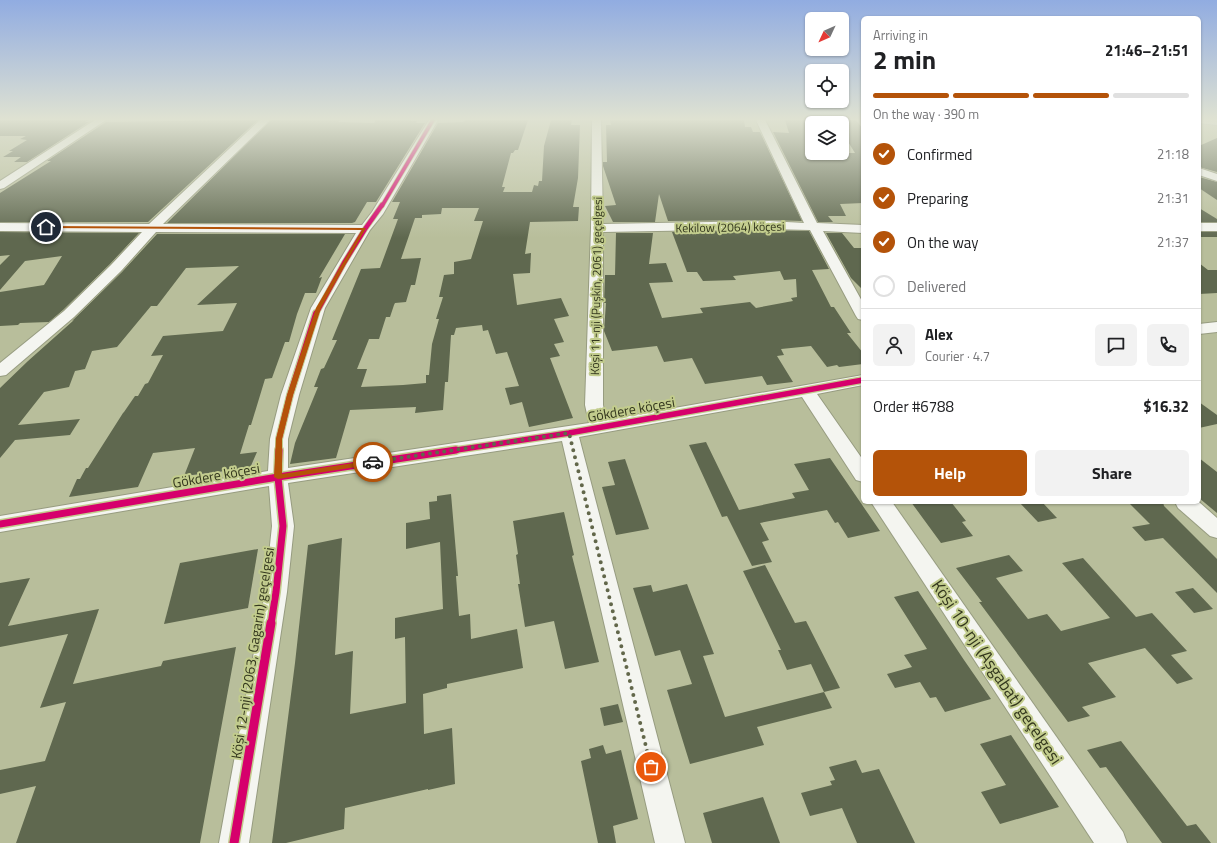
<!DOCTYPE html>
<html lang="en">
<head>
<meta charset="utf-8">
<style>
	body { margin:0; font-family:"Titillium Web",sans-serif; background:#f2f2f2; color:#202124; height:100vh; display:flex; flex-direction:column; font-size:15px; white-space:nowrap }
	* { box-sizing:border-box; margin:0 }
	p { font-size:13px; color:#757577 }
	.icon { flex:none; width:22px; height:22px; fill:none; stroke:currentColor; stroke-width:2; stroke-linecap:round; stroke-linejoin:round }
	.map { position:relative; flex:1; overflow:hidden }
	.details { position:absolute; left:861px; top:16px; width:340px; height:488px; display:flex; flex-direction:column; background:#fff; border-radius:6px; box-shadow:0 1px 3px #0004 }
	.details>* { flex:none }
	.needle { width:26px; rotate:226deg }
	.fabs { position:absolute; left:805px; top:12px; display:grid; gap:8px }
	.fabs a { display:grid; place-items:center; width:44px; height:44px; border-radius:6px; background:#fff; box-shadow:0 1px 3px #0004; font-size:20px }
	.pin { position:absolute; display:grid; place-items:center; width:34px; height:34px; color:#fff; margin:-17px; border:2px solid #fff; border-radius:50%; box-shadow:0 1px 4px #0007 }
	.courier { position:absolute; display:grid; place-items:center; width:40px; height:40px; margin:-20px; border:3px solid #b45309; border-radius:50%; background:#fff; color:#222; box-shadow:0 1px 5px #0007 }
	.head em { font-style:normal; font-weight:700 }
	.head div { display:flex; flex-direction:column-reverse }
	.head { display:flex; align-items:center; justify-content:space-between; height:68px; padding:0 12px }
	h1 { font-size:26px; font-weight:700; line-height:30px }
	.bar { display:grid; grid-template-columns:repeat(4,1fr); gap:6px 4px; align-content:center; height:48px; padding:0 12px }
	.bar i { height:5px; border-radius:3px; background:#e0e0e0 }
	.bar .selected { background:#b45309 }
	.bar p { grid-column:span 4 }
	.line { display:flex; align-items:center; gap:10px; padding:0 12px; border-top:1px solid #e0e0e0 }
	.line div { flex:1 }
	.round { display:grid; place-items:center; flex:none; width:42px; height:42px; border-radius:6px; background:#f2f2f2 }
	ol { padding:0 12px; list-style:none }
	li { display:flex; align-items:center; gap:12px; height:44px }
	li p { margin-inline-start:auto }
	li .icon { padding:4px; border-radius:50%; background:#b45309; color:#fff; stroke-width:4 }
	li:last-child { color:#757577 }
	li i { width:22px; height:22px; border:2px solid #e0e0e0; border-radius:50% }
	.primary-button { display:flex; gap:8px; margin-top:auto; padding:8px 12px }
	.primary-button a { flex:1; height:46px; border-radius:6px; background:#b45309; color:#fff; font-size:16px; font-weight:700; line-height:46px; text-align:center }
	.primary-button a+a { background:#f2f2f2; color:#202124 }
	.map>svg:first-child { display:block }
</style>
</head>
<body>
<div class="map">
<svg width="1217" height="843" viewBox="0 0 1217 843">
	<rect width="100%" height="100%" fill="#b8be9b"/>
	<!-- building -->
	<g fill="#5f684f" fill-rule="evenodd">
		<path d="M 0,120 L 89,120 L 85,122 L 89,122 L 27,162 L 14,162 L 21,157 L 3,157 L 13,151 L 9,151 L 27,140 L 20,139 L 26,136 L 0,136 Z"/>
		<path d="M 228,120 L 258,120 L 148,222 L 0,222 L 0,193 L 51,161 L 47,161 L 106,122 Z"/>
		<path d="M 271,120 L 340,120 L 338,122 L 374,123 L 376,120 L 411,120 L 410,121 L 417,121 L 416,123 L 425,123 L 376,202 L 367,202 L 355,222 L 352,223 L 167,223 Z"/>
		<path d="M 465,120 L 528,120 L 518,150 L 515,150 L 513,153 L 511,153 L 502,187 L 505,187 L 503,192 L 532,192 L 534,185 L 538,186 L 539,181 L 542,181 L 544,146 L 551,120 L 572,120 L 571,125 L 580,125 L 578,178 L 573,207 L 579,207 L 578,221 L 530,222 L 525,254 L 531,253 L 530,273 L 513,274 L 517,305 L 561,298 L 569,316 L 554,319 L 564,342 L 554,344 L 560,356 L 550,358 L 573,418 L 529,427 L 522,402 L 510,405 L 505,388 L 519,386 L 507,352 L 496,354 L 488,330 L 483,331 L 482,325 L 456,328 L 454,335 L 451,335 L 448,382 L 445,382 L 443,410 L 415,413 L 416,407 L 350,410 L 336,458 L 290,464 L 295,443 L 318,387 L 314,387 L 321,369 L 324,368 L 337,340 L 332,340 L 361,269 L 380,268 L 398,219 L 393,219 L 400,202 L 392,202 L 438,123 L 463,122 ZM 442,208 L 479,208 L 474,221 L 483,221 L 471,259 L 454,262 L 454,274 L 444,275 L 439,297 L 443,297 L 436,319 L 439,319 L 432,344 L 429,375 L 426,375 L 426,383 L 403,385 L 361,387 L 367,369 L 357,369 L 369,339 L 379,339 L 386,317 L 390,317 L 394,305 L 395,303 L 406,302 L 411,285 L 415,285 L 421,258 L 401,259 L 415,218 L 422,218 L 422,215 L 441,214 Z"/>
		<path d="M 610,120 L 744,120 L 745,127 L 751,127 L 753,132 L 760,132 L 802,221 L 769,220 L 668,221 L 659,194 L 655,222 L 613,222 L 605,206 L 616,205 L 603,166 L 603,162 L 607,162 L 606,125 L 611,125 Z"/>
		<path d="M 785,120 L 812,120 L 812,153 L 855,153 L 842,132 L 842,123 L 836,123 L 834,120 L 856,120 L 863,129 L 863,203 L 840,204 L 846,216 L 828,216 L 833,222 L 818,222 L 773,132 L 789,133 Z"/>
		<path d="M 1217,138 L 1217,172 L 1199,167 L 1199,146 Z"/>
		<path d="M 1199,177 L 1217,182 L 1217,200 L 1199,188 Z"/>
		<path d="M 1199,208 L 1217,219 L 1217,222 L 1199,222 Z"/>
		<path d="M 769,230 L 809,231 L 829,269 L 812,270 L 831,307 L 834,307 L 851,333 L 847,333 L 863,353 L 863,364 L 839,367 L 837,365 L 827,367 L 811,346 L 781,349 L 784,355 L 777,356 L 793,382 L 767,385 L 762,376 L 705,384 L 692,358 L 664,362 L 657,346 L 612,351 L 604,331 L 606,303 L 604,303 L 605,275 L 615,275 L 616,233 L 653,233 L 649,264 L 666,263 L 673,282 L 649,283 L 662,318 L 703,313 L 700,308 L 750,302 L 756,308 L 793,301 L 791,298 L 797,297 L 796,279 L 784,280 L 780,271 L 733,276 L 736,280 L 703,281 L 697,272 L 687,272 L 672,232 Z"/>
		<path d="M 0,232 L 139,233 L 110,264 L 63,310 L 49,322 L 20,323 L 18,325 L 0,326 L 0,292 L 44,285 L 62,256 L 25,261 L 0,290 L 0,265 L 10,255 L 0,256 Z"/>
		<rect x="1199" y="232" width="18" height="5"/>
		<path d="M 826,233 L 842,233 L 854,248 L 863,248 L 863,290 L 851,278 Z"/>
		<path d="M 157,234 L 345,234 L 319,278 L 322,277 L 316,293 L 305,293 L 297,314 L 289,342 L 285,342 L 272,378 L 265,379 L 251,425 L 249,425 L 240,454 L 257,452 L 250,468 L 184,476 L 195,448 L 153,453 L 138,487 L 69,497 L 77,479 L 80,479 L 86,468 L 88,468 L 123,413 L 124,412 L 135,396 L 138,396 L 145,384 L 148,383 L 163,355 L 151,356 L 163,336 L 223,331 L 237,303 L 197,305 L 239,266 L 186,268 L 157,306 L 151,306 L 117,347 L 92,351 L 85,369 L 75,371 L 69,387 L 44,392 L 18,425 L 80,419 L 70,435 L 15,440 L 0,458 L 0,388 L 28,361 L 74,320 L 72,321 L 122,272 Z"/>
		<path d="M 1199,263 L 1208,270 L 1217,270 L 1217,293 L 1199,294 Z"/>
		<path d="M 1199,402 L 1217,415 L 1217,424 L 1199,428 Z"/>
		<path d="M 706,442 L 739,510 L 795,498 L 792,493 L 809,490 L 794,464 L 830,458 L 880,531 L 848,538 L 838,522 L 835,523 L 827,510 L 760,523 L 769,540 L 762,542 L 772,562 L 752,566 L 727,516 L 722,517 L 689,445 Z"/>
		<path d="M 1199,458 L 1217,472 L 1217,513 L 1199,498 Z"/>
		<path d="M 625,459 L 649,529 L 616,535 L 602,487 L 615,485 L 608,462 Z"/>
		<path d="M 451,494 L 458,576 L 456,576 L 459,616 L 470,614 L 471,639 L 517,629 L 523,668 L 447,684 L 447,688 L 423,694 L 424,734 L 452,728 L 455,784 L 428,790 L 428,789 L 345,808 L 344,829 L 286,843 L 272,843 L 295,663 L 308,545 L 342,538 L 335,655 L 353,651 L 350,714 L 406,703 L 405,637 L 395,639 L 395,618 L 443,609 L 440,542 L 406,549 L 406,523 L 430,519 L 429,502 L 437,501 L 437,496 Z"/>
		<path d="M 911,502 L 951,502 L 966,521 L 962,522 L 973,536 L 941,543 Z"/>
		<path d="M 1019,502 L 1042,502 L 1057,518 L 1038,522 Z"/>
		<path d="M 1128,502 L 1163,502 L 1164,506 L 1217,559 L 1217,593 L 1163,538 L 1145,541 L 1132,527 L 1150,524 Z"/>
		<path d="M 564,512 L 574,555 L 572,556 L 599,662 L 565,669 L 554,621 L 525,627 L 518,584 L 520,584 L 516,555 L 518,554 L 513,521 Z"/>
		<path d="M 258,549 L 248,608 L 164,624 L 180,563 Z"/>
		<path d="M 1009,555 L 1023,571 L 996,578 L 1028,619 L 1047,614 L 1061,631 L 1110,618 L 1062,563 L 1083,558 L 1136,617 L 1152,613 L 1187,651 L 1171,655 L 1193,679 L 1177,684 L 1145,648 L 1088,663 L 1116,697 L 1082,707 L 1090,716 L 1068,722 L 979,602 L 982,602 L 956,568 Z"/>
		<path d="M 765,565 L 795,623 L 806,621 L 840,688 L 824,692 L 811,664 L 787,670 L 778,650 L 781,650 L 743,571 Z"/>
		<path d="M 30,578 L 8,626 L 99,609 L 73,684 L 161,666 L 163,661 L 236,647 L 200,843 L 16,843 L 36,786 L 0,794 L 0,770 L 45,761 L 66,702 L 40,708 L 68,634 L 0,647 L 0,583 Z"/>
		<path d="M 687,584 L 714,654 L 703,656 L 725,717 L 824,692 L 832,708 L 757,727 L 764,745 L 690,764 L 667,690 L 692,684 L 680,650 L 655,656 L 633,588 L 651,585 L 653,592 Z"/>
		<path d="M 1193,588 L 1213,609 L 1194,613 L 1175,592 Z"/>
		<path d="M 918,591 L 964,660 L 991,699 L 945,712 L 936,697 L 930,698 L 920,682 L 895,688 L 887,674 L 912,667 L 904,655 L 927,649 L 894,597 Z"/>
		<path d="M 618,704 L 623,722 L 604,726 L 600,708 Z"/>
		<path d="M 1011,735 L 1059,807 L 1000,824 L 981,792 L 1006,785 L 980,744 Z"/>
		<path d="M 1121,741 L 1187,826 L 1196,824 L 1211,843 L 1162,843 L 1106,767 L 1100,768 L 1087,750 Z"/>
		<path d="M 603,745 L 606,754 L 621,750 L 638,819 L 613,826 L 616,843 L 598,843 L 581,761 L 591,758 L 589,749 Z"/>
		<path d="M 856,760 L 862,773 L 879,769 L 915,843 L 857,843 L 842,808 L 810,816 L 801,793 L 832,785 L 830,781 L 835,780 L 829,767 Z"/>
		<path d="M 763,797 L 780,843 L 712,843 L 703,813 Z"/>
	</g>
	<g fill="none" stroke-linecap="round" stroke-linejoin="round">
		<defs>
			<g id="minor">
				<path d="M 95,120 L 106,120 L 4,188 L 0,189 L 0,181 Z"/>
				<path d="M 260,120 L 270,120 L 163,224 L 362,225 L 372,212 L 429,120 L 438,120 L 383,214 L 370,230 L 351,263 L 325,308 L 299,395 L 288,439 L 288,468 L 589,423 L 585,405 L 591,228 L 592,120 L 601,120 L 603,224 L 769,221 L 804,223 L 756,120 L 765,120 L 817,223 L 863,225 L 863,233 L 823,231 L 863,303 L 863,320 L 858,319 L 856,316 L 810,230 L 769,229 L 603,232 L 603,405 L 606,420 L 863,375 L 863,385 L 817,394 L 863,460 L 863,482 L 856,480 L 802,397 L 579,437 L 685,843 L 655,843 L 562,441 L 288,483 L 294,526 L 287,592 L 249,843 L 219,843 L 265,592 L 272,526 L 269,486 L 0,532 L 0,516 L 268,471 L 270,439 L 281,395 L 311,308 L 356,233 L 156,232 L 121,271 L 74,317 L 6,375 L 0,376 L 0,363 L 64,311 L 111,265 L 142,232 L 0,231 L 0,223 L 149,224 Z"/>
				<path d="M 1199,168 L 1217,174 L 1217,181 L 1199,175 Z"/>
				<rect x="1199" y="223" width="18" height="8"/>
				<path d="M 1217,322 L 1217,332 L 1199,334 L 1199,324 Z"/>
				<path d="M 871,502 L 892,502 L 1123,832 L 1127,843 L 1094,843 Z"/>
				<path d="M 1175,502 L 1199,502 L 1217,518 L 1217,538 L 1210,536 L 1178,508 Z"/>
			</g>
			<path id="major" d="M 1199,120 L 1217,120 L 1217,125 L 1199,123 Z"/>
		</defs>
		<!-- minor casing -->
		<use href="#minor" stroke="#979c80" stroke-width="2"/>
		<!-- major casing -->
		<use href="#major" stroke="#a0a99b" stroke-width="2"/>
		<!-- minor -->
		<use href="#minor" fill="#f4f5f0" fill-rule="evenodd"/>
		<!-- major -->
		<use href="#major" fill="#e8ece8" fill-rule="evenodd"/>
		<defs>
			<path id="cycleway-far4" d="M 382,206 L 433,120"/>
			<path id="cycleway-far3" d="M 316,314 L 344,263 L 365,229 L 382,205"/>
			<g id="cycleway-far2">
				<path d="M 279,451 L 279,439 L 290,395 L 316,313"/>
				<path d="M 450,451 L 569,433 L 863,380"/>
			</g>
			<g id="cycleway-far1">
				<path d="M 0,524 L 278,477 L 456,450"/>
				<path d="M 271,624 L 276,592 L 283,526 L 278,477 L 279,450"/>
			</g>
			<path id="cycleway" d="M 234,843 L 271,623"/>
		</defs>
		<!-- cycleway-far4 casing -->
		<use href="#cycleway-far4" stroke="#c2cc8d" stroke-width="5"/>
		<!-- cycleway-far3 casing -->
		<use href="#cycleway-far3" stroke="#c2cc8d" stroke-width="6"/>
		<!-- cycleway-far2 casing -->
		<use href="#cycleway-far2" stroke="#c2cc8d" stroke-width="8"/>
		<!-- cycleway-far1 casing -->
		<use href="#cycleway-far1" stroke="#c2cc8d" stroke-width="10"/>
		<!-- cycleway casing -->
		<use href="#cycleway" stroke="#c2cc8d" stroke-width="12"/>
		<!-- cycleway-far4 -->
		<use href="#cycleway-far4" stroke="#d6006c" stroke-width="3.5"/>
		<!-- cycleway-far3 -->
		<use href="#cycleway-far3" stroke="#d6006c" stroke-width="4.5"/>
		<!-- cycleway-far2 -->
		<use href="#cycleway-far2" stroke="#d6006c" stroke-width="5.5"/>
		<!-- cycleway-far1 -->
		<use href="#cycleway-far1" stroke="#d6006c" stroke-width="7"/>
		<!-- cycleway -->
		<use href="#cycleway" stroke="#d6006c" stroke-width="9"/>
	</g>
	<!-- sky -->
	<linearGradient id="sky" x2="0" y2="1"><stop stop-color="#91ace1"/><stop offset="0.5" stop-color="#dfe2d2"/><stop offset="1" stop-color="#dfe2d2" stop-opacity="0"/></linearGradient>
	<rect width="1217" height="238" fill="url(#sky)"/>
	<!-- route -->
	<path fill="#b45309" d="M 46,226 L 366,228 L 321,308 L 293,395 L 282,439 L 282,474 L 373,460 L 376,461 L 376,464 L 278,479 L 274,477 L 276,439 L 287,395 L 316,308 L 362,230 L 44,228 Z"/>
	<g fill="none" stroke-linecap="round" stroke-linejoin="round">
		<!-- done -->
		<path stroke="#62674a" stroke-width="4" stroke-dasharray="0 7.2" d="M 373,462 L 569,433 L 651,767"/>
	</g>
	<g text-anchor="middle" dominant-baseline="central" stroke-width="4" stroke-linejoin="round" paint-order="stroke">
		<!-- far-street labels -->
		<g font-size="12" fill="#34381e" stroke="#c2cc8d">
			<text transform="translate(730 227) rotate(-1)">Kekilow (2064) köçesi</text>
			<text transform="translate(596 286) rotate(-89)">Köşi 11-nji (Puşkin, 2061) geçelgesi</text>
		</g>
		<!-- street labels -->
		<g font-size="14" fill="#34381e" stroke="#c2cc8d">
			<text transform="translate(631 409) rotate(-10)">Gökdere köçesi</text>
			<text transform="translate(216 475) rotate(-10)">Gökdere köçesi</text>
			<text transform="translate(252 653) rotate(-81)">Köşi 12-nji (2063, Gagarin) geçelgesi</text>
		</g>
		<!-- near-street labels -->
		<g font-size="17" fill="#34381e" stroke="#c2cc8d">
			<text transform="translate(997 672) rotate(56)">Köşi 10-nji (Aşgabat) geçelgesi</text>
		</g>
	</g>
</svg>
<div class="fabs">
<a><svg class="needle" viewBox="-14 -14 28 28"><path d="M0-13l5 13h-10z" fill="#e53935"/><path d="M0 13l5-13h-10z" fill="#757577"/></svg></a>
<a><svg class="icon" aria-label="locate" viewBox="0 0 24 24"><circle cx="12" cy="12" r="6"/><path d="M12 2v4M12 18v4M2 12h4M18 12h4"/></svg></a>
<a><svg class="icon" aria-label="layers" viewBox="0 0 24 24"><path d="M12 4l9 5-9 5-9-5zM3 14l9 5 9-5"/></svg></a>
</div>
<div class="pin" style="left:651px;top:767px;background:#ea580c"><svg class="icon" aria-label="bag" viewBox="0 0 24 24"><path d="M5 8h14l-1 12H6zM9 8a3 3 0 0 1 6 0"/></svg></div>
<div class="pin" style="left:46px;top:227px;background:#1f2937"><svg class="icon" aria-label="home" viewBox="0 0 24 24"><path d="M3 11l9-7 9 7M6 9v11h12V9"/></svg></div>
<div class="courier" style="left:373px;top:462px"><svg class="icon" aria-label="car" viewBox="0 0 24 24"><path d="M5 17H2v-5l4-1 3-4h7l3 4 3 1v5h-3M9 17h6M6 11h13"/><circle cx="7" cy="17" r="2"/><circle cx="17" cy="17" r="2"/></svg></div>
<section class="details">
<div class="head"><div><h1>2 min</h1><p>Arriving in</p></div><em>21:46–21:51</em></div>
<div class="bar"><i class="selected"></i><i class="selected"></i><i class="selected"></i><i></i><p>On the way · 390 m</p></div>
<ol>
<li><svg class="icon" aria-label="check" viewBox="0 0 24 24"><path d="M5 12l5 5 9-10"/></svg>Confirmed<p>21:18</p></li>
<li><svg class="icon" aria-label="check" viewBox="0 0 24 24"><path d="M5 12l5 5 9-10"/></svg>Preparing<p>21:31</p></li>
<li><svg class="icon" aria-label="check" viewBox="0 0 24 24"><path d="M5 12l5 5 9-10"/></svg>On the way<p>21:37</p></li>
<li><i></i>Delivered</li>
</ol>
<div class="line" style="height:72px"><a class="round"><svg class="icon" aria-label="person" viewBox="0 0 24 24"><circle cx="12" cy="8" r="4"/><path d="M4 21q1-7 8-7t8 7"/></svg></a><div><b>Alex</b><p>Courier · 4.7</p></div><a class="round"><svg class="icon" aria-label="chat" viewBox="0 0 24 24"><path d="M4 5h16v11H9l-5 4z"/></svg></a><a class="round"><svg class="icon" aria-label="phone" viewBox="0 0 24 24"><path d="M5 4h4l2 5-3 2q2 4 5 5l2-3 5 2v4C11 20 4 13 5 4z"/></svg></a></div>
<div class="line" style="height:52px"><div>Order #6788</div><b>$16.32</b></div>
<div class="primary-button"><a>Help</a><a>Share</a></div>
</section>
</div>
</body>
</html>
